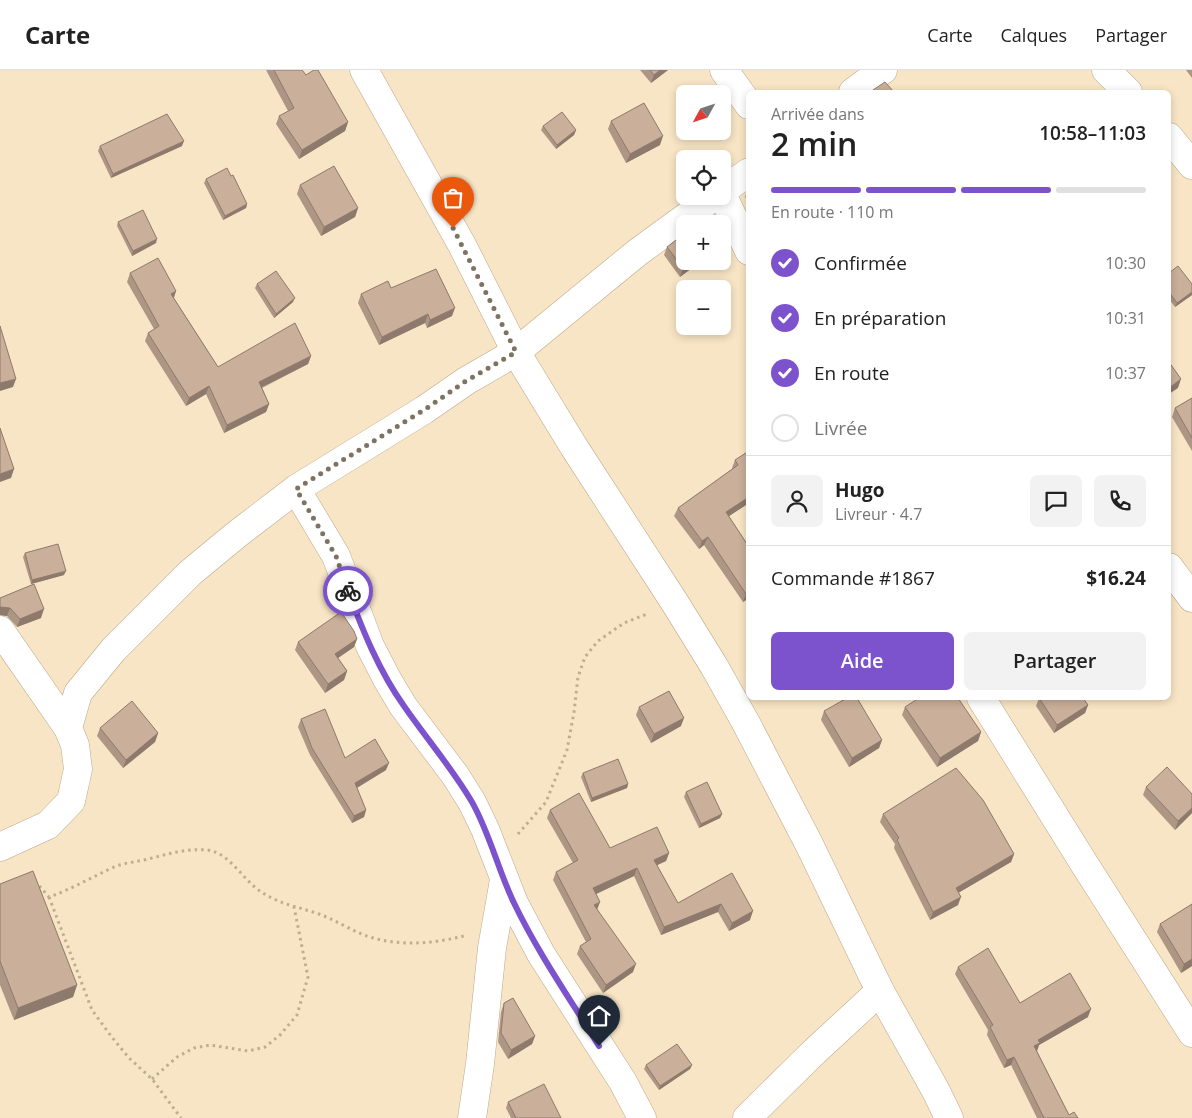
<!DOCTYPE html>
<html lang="fr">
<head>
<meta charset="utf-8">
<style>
	body { margin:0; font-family:"Open Sans",sans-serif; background:#f2f2f2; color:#222; height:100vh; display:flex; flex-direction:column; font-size:19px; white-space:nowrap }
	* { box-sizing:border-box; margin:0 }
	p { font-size:16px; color:#767676 }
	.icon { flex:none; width:28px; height:28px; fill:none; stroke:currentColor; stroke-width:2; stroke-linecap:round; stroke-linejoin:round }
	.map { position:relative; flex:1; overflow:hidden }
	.details { position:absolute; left:746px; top:20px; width:425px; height:610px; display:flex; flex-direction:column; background:#fff; border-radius:8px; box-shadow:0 2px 8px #0003 }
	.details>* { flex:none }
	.needle { width:32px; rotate:230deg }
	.tools { position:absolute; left:676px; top:15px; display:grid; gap:10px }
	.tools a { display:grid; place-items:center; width:55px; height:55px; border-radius:8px; background:#fff; box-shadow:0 2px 8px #0003; font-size:25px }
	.pin { position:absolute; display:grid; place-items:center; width:42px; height:42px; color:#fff; margin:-51px -21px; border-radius:50% 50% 50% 0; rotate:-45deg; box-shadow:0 0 5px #0007 }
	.pin .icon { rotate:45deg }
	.courier { position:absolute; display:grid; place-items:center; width:50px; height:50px; margin:-25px; border:4px solid #7c53cc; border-radius:50%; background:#fff; color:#222; box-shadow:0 1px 6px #0007 }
	.head em { font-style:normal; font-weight:600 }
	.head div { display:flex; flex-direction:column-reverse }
	.head { display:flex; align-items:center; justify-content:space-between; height:85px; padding:0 25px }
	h1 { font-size:32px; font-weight:600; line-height:38px }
	.bar { display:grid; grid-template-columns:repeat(4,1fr); gap:8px 5px; align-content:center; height:60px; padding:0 25px }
	.bar i { height:6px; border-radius:4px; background:#e0e0e0 }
	.bar .current { background:#7c53cc }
	.bar p { grid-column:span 4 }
	.line { display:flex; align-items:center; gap:12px; padding:0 25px; border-top:1px solid #e0e0e0 }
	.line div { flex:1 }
	.round { display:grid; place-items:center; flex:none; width:52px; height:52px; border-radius:8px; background:#f2f2f2 }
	ol { padding:0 25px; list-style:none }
	li { display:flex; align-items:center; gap:15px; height:55px }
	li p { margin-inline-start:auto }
	li .icon { padding:5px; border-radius:50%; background:#7c53cc; color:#fff; stroke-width:4 }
	li:last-child { color:#767676 }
	li i { width:28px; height:28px; border:2px solid #e0e0e0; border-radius:50% }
	.action { display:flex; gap:10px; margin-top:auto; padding:10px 25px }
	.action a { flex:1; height:58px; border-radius:8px; background:#7c53cc; color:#fff; font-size:20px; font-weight:600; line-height:58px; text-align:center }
	.action a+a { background:#f2f2f2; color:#222 }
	header { display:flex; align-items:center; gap:30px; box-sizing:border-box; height:70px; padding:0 25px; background:#fff; border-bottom:1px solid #e0e0e0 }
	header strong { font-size:24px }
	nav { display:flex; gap:28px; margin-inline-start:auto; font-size:18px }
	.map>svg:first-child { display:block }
</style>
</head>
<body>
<header>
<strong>Carte</strong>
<nav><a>Carte</a><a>Calques</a><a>Partager</a></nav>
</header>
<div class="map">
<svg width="1192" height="1048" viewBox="0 0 1192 1048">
	<rect width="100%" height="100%" fill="#f8e5c5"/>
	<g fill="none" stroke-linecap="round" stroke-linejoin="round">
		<defs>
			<g id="minor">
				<path d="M 364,0 L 462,175 L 516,282 L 574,377 L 675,533 L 714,596 L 746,653 L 809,774 L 880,921 L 936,1021 L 949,1048"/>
				<path d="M 724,0 L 749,35"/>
				<path d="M 1106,0 L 1128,22"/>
				<path d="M 853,22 L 883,0"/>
				<path d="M 1169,67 L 1192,95"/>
				<path d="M 722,121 L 749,102"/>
				<path d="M 722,124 L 749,181"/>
				<path d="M 296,419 L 336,486 L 370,576 L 387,609 L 403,636 L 455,705 L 472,732 L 485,759 L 514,833 L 541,884 L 623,1012 L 642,1048"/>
				<path d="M 1169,497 L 1192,528"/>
				<path d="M 0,560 L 68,658"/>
				<path d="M 981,628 L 1085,795 L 1192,963"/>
				<path d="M 0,777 L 48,755 L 71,731 L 78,699 L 75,675 L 68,658 L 78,623 L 114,579 L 190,503 L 236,465 L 296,419 L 424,340 L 466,311 L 516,282 L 638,182 L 715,126"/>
				<path d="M 472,1048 L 480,994 L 492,878 L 504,810"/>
				<path d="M 747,1048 L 814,982 L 880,921"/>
			</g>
		</defs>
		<!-- minor casing -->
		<use href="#minor" stroke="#baa88a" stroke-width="29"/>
		<!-- path -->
		<g stroke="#bcad93" stroke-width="3" stroke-dasharray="2.5 4" stroke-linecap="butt">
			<path d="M 518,764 L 546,732 L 567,680 L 574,642 L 578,607 L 585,587 L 598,571 L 624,553 L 647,544"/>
			<path d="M 35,811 L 49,827 C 72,819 92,807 114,797 C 124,793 134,792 144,790 C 165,785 185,778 207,780 C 229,782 243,810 260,821 C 278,834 299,837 319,844 C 335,850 349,859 364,865 C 396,877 432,874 464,866"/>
			<path d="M 49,827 L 92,940 L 111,966 L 129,988 L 152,1009 L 181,1048"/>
			<path d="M 152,1009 L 177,987 L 194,978 L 210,975 L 248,981 L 265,977 L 280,965 L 297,945 L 308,907 L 294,837"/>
		</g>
		<!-- minor -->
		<use href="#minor" stroke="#fff" stroke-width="28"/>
	</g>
	<!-- wall -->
	<g fill="#ae9684">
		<path d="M 266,0 L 302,0 L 306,5 L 348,52 L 345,61 L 299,89 L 276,54 L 279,46 L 288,41 Z"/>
		<path d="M 640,0 L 668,0 L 651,13 Z"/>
		<path d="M 1186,0 L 1192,0 L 1192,8 Z"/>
		<path d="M 611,51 L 660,75 L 626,93 L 608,59 Z"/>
		<path d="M 543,56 L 576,60 L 574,65 L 556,79 L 541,60 Z"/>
		<path d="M 100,76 L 182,76 L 111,108 L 98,81 Z"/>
		<path d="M 206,109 L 247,134 L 246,138 L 223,150 L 204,113 Z"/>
		<path d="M 300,115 L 358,138 L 355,147 L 321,166 L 297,124 Z"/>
		<path d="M 749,121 L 749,132 L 745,127 L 747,123 Z"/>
		<path d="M 118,152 L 156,173 L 132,186 L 117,156 Z"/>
		<path d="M 667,177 L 701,191 L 680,207 L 664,185 Z"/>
		<path d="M 130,203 L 176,221 L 174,228 L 218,297 L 311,286 L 308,294 L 262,318 L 269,334 L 266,342 L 224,363 L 206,324 L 186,336 L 145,271 L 148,263 L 154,259 L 127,212 Z"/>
		<path d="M 1169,203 L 1192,214 L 1192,225 L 1175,237 L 1169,229 Z"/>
		<path d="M 257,214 L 293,232 L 274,248 L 255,218 Z"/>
		<path d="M 391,218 L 452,246 L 427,258 L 425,253 L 379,275 L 358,233 L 361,224 Z"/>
		<path d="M 1192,328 L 1192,381 L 1172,347 L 1175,338 Z"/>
		<path d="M 749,381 L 749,433 L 729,446 L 749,477 L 749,528 L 743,532 L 704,475 L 699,479 L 674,446 L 678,438 L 732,399 L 732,398 L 735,390 Z"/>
		<path d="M 25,483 L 64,505 L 31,514 L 23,487 Z"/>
		<path d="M 0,528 L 41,548 L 17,557 L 7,546 L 0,545 Z"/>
		<path d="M 357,569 L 354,577 L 338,588 L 347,601 L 344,610 L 325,623 L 295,580 L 298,572 Z"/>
		<path d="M 1039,628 L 1088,635 L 1085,643 L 1054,663 L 1036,636 Z"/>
		<path d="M 639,637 L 681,656 L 651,673 L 636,645 Z"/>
		<path d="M 905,637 L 981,662 L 978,671 L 937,697 L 902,645 Z"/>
		<path d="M 824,641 L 882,670 L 879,678 L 849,697 L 821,650 Z"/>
		<path d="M 301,649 L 345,688 L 386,700 L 357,718 L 366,740 L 364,747 L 352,753 L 310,685 L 298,657 Z"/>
		<path d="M 100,658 L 158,663 L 155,672 L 123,698 L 97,666 Z"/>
		<path d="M 583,703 L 628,714 L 627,718 L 591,732 L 581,707 Z"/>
		<path d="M 1146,717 L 1192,724 L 1192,743 L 1175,760 L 1143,725 Z"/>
		<path d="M 686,722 L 722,744 L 720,748 L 699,758 L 684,727 Z"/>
		<path d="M 550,740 L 610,778 L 669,783 L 666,791 L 657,795 L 678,833 L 732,803 L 750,850 L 729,861 L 718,842 L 661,865 L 634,806 L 595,824 L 597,839 L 633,902 L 603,923 L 577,884 L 580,876 L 586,872 L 553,810 L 556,802 L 573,793 L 547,748 Z"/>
		<path d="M 883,744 L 1014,784 L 1011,792 L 958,823 L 958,835 L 930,850 L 894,778 L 895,774 L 880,752 Z"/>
		<path d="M 0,814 L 77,915 L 73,927 L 14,950 L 0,915 Z"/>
		<path d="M 1192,834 L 1192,896 L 1181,903 L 1157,862 L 1160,854 Z"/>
		<path d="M 958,897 L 1020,933 L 1088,947 L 1039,975 L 1037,981 L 1069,1045 L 1078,1048 L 1037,1048 L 1011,995 L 1004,998 L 987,965 L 988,960 L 955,904 Z"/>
		<path d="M 504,933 L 535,966 L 532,974 L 508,989 L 498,972 L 501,942 Z"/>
		<path d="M 646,995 L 692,995 L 690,999 L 659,1020 L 644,999 Z"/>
		<path d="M 508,1032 L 561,1048 L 511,1048 L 506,1038 Z"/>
	</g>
	<!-- shaded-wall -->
	<g fill="#8d7a6c">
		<path d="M 660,0 L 668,0 L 651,13 L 654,5 Z"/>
		<path d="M 348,52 L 345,61 L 299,89 L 302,80 Z"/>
		<path d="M 576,60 L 574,65 L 556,79 L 557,75 Z"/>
		<path d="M 663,66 L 660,75 L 626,93 L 630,84 Z"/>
		<path d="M 184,71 L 182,76 L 111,108 L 113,104 Z"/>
		<path d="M 247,134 L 246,138 L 223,150 L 225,146 Z"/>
		<path d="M 358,138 L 355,147 L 321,166 L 324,157 Z"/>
		<path d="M 157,169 L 156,173 L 132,186 L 133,181 Z"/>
		<path d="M 693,191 L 701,191 L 680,207 L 683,198 Z"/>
		<path d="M 176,221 L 173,229 L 171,224 Z"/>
		<path d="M 1192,222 L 1192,225 L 1175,237 L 1177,233 Z"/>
		<path d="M 295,228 L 293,232 L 274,248 L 276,244 Z"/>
		<path d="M 455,238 L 452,246 L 427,258 L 430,250 Z"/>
		<path d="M 428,244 L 425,253 L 379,275 L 382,267 Z"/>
		<path d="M 311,286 L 308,294 L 256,320 L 259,312 Z"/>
		<path d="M 16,309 L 13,317 L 0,321 L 0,313 Z"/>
		<path d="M 1181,309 L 1178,318 L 1169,324 L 1169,318 Z"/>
		<path d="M 209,316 L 206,324 L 186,336 L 189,328 Z"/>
		<path d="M 269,334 L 266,342 L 224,363 L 227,355 Z"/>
		<path d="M 14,399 L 11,408 L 0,412 L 0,404 Z"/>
		<path d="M 749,427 L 749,433 L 723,450 L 726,442 Z"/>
		<path d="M 708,467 L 704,475 L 699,479 L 702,471 Z"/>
		<path d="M 66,501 L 64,505 L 31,514 L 32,510 Z"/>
		<path d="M 749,522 L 749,528 L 743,532 L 746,524 Z"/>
		<path d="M 0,537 L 10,538 L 7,546 L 0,545 Z"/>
		<path d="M 44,539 L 41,548 L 17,557 L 20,549 Z"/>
		<path d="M 357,569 L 354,577 L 332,592 L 335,584 Z"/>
		<path d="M 347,601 L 344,610 L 325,623 L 328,614 Z"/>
		<path d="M 1088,635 L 1085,643 L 1054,663 L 1057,655 Z"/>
		<path d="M 684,648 L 681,656 L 651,673 L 654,664 Z"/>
		<path d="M 981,662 L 978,671 L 937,697 L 940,688 Z"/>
		<path d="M 158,663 L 155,672 L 123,698 L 126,690 Z"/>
		<path d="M 882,670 L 879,678 L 849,697 L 852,688 Z"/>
		<path d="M 389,693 L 386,700 L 353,720 L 355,713 Z"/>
		<path d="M 628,714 L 627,718 L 591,732 L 592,728 Z"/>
		<path d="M 1192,738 L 1192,743 L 1175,760 L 1178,751 Z"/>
		<path d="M 366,740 L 364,747 L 352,753 L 354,746 Z"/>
		<path d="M 722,744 L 720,748 L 699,758 L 701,754 Z"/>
		<path d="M 669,783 L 666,791 L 651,798 L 654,790 Z"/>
		<path d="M 1014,784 L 1011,792 L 953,826 L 956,818 Z"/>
		<path d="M 637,798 L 634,806 L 590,827 L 593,818 Z"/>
		<path d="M 961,827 L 958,835 L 930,850 L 933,842 Z"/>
		<path d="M 600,832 L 597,840 L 594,835 Z"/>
		<path d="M 721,834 L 718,842 L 661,865 L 664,857 Z"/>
		<path d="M 753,841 L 750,850 L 729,861 L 732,853 Z"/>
		<path d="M 1192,889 L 1192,896 L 1181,903 L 1184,894 Z"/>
		<path d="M 636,894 L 633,902 L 603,923 L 606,915 Z"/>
		<path d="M 77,915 L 73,927 L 14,950 L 18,938 Z"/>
		<path d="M 1091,939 L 1088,947 L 1039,975 L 1037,981 L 1034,976 L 1038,970 Z"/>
		<path d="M 535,966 L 532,974 L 508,989 L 511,980 Z"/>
		<path d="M 1014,987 L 1011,995 L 1004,998 L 1007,990 Z"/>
		<path d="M 692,995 L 690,999 L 659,1020 L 660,1016 Z"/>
	</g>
	<!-- building -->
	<g fill="#caaf9a" stroke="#8d7a6c">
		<path d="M 274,0 L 302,0 L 306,5 L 314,0 L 318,0 L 348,52 L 302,80 L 279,46 L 294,38 Z"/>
		<path d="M 650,0 L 660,0 L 654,5 Z"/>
		<path d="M 885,12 L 894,22 L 870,22 Z"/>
		<path d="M 644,33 L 663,66 L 630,84 L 611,51 Z"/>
		<path d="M 562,42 L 576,60 L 557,75 L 543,56 Z"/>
		<path d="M 167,44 L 184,71 L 113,104 L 100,76 Z"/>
		<path d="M 334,96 L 358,138 L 324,157 L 300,115 Z"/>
		<path d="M 227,98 L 231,106 L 233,105 L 247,134 L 225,146 L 206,109 Z"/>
		<path d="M 143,140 L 157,169 L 133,181 L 118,152 Z"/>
		<path d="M 706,148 L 711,154 L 698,154 Z"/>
		<path d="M 685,163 L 685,191 L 693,191 L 683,198 L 667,177 Z"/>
		<path d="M 158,188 L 176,221 L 171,224 L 218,297 L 295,253 L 311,286 L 259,312 L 269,334 L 227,355 L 209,316 L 189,328 L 148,263 L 159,256 L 130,203 Z"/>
		<path d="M 1178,196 L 1192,214 L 1192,222 L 1177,233 L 1169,222 L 1169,203 Z"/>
		<path d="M 436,199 L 455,238 L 430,250 L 428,244 L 382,267 L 361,224 L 388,211 L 391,218 Z"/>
		<path d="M 276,201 L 295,228 L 276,244 L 257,214 Z"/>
		<path d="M 0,256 L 16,309 L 0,313 Z"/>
		<path d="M 1169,292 L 1181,309 L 1169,318 Z"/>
		<path d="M 1192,328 L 1192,368 L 1175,338 Z"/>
		<path d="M 0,358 L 14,399 L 0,404 Z"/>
		<path d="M 749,381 L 749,427 L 726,442 L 749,477 L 749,522 L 746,524 L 708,467 L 702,471 L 678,438 L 738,395 L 735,390 Z"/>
		<path d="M 58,474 L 66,501 L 32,510 L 25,483 Z"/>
		<path d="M 34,514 L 44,539 L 20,549 L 10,538 L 0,537 L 0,528 Z"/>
		<path d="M 341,542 L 354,561 L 357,569 L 335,584 L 347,601 L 328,614 L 298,572 Z"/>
		<path d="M 669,621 L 684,648 L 654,664 L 639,637 Z"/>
		<path d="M 847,628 L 857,628 L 882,670 L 852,688 L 824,641 Z"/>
		<path d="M 919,628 L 958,628 L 981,662 L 940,688 L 905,637 Z"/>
		<path d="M 1039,628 L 1083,628 L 1088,635 L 1057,655 Z"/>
		<path d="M 132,631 L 158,663 L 126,690 L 100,658 Z"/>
		<path d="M 325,639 L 345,688 L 375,669 L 389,693 L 355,713 L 366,740 L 354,746 L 312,678 L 301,649 Z"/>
		<path d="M 618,689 L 628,714 L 592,728 L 583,703 Z"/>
		<path d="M 1167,697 L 1192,724 L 1192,738 L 1178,751 L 1146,717 Z"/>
		<path d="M 956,698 L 983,730 L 1014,784 L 956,818 L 961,827 L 933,842 L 897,770 L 899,768 L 883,744 Z"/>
		<path d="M 707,712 L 722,744 L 701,754 L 686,722 Z"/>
		<path d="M 579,723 L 610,778 L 657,757 L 669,783 L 654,790 L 678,833 L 732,803 L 753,841 L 732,853 L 721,834 L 664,857 L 637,798 L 593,818 L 600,832 L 594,835 L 636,894 L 606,915 L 580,876 L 591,869 L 556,802 L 578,790 L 550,740 Z"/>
		<path d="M 33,801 L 77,915 L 18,938 L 0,891 L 0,814 Z"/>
		<path d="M 1192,834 L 1192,889 L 1184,894 L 1160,854 Z"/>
		<path d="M 988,878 L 1020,933 L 1070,903 L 1091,939 L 1038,970 L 1040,973 L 1034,976 L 1069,1045 L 1074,1042 L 1078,1048 L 1044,1048 L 1014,987 L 1007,990 L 990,957 L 993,955 L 958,897 Z"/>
		<path d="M 513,928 L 535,966 L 511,980 L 501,963 L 504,933 Z"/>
		<path d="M 677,974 L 692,995 L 660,1016 L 646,995 Z"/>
		<path d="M 544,1014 L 561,1048 L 516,1048 L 508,1032 Z"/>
	</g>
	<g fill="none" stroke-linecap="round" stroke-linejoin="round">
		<!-- done -->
		<path stroke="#7e7360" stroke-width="5" stroke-dasharray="0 9" d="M 348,521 L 336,486 L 296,419 L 424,340 L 466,311 L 516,282 L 453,158"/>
		<!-- route -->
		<path stroke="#7c53cc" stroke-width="6" d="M 348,521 C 363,561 379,601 404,636 C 426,668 452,698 472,732 C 490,764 498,800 514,833 C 538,883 570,929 599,976"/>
	</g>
</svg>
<div class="tools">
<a><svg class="needle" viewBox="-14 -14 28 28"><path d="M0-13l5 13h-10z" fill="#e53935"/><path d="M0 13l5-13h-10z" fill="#767676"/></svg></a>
<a><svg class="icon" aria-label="locate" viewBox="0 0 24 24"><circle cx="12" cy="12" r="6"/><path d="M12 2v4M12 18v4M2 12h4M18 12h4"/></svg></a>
<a>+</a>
<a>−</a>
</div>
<div class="pin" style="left:453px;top:158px;background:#ea580c"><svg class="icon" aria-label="bag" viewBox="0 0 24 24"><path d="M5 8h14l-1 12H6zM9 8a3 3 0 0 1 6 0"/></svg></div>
<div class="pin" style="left:599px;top:976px;background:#1f2937"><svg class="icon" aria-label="home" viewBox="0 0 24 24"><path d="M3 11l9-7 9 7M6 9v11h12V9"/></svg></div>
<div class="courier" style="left:348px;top:521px"><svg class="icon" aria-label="bike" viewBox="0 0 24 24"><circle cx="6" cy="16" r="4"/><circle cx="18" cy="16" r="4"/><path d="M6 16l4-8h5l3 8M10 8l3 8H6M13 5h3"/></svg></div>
<section class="details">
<div class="head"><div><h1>2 min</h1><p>Arrivée dans</p></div><em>10:58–11:03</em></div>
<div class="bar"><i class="current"></i><i class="current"></i><i class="current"></i><i></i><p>En route · 110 m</p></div>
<ol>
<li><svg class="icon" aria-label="check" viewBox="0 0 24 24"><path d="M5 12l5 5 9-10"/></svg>Confirmée<p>10:30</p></li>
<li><svg class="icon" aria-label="check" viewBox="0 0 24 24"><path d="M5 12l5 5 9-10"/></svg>En préparation<p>10:31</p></li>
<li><svg class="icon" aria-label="check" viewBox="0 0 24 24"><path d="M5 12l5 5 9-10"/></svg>En route<p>10:37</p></li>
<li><i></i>Livrée</li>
</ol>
<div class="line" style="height:90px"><a class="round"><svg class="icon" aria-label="person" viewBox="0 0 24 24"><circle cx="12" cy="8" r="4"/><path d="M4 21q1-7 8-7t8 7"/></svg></a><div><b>Hugo</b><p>Livreur · 4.7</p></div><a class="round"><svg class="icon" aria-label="chat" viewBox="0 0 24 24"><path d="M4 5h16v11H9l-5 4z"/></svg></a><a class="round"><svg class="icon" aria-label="phone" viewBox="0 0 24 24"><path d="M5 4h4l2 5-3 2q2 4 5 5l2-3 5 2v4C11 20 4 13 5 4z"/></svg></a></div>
<div class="line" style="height:65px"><div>Commande #1867</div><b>$16.24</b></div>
<div class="action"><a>Aide</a><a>Partager</a></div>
</section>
</div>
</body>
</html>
